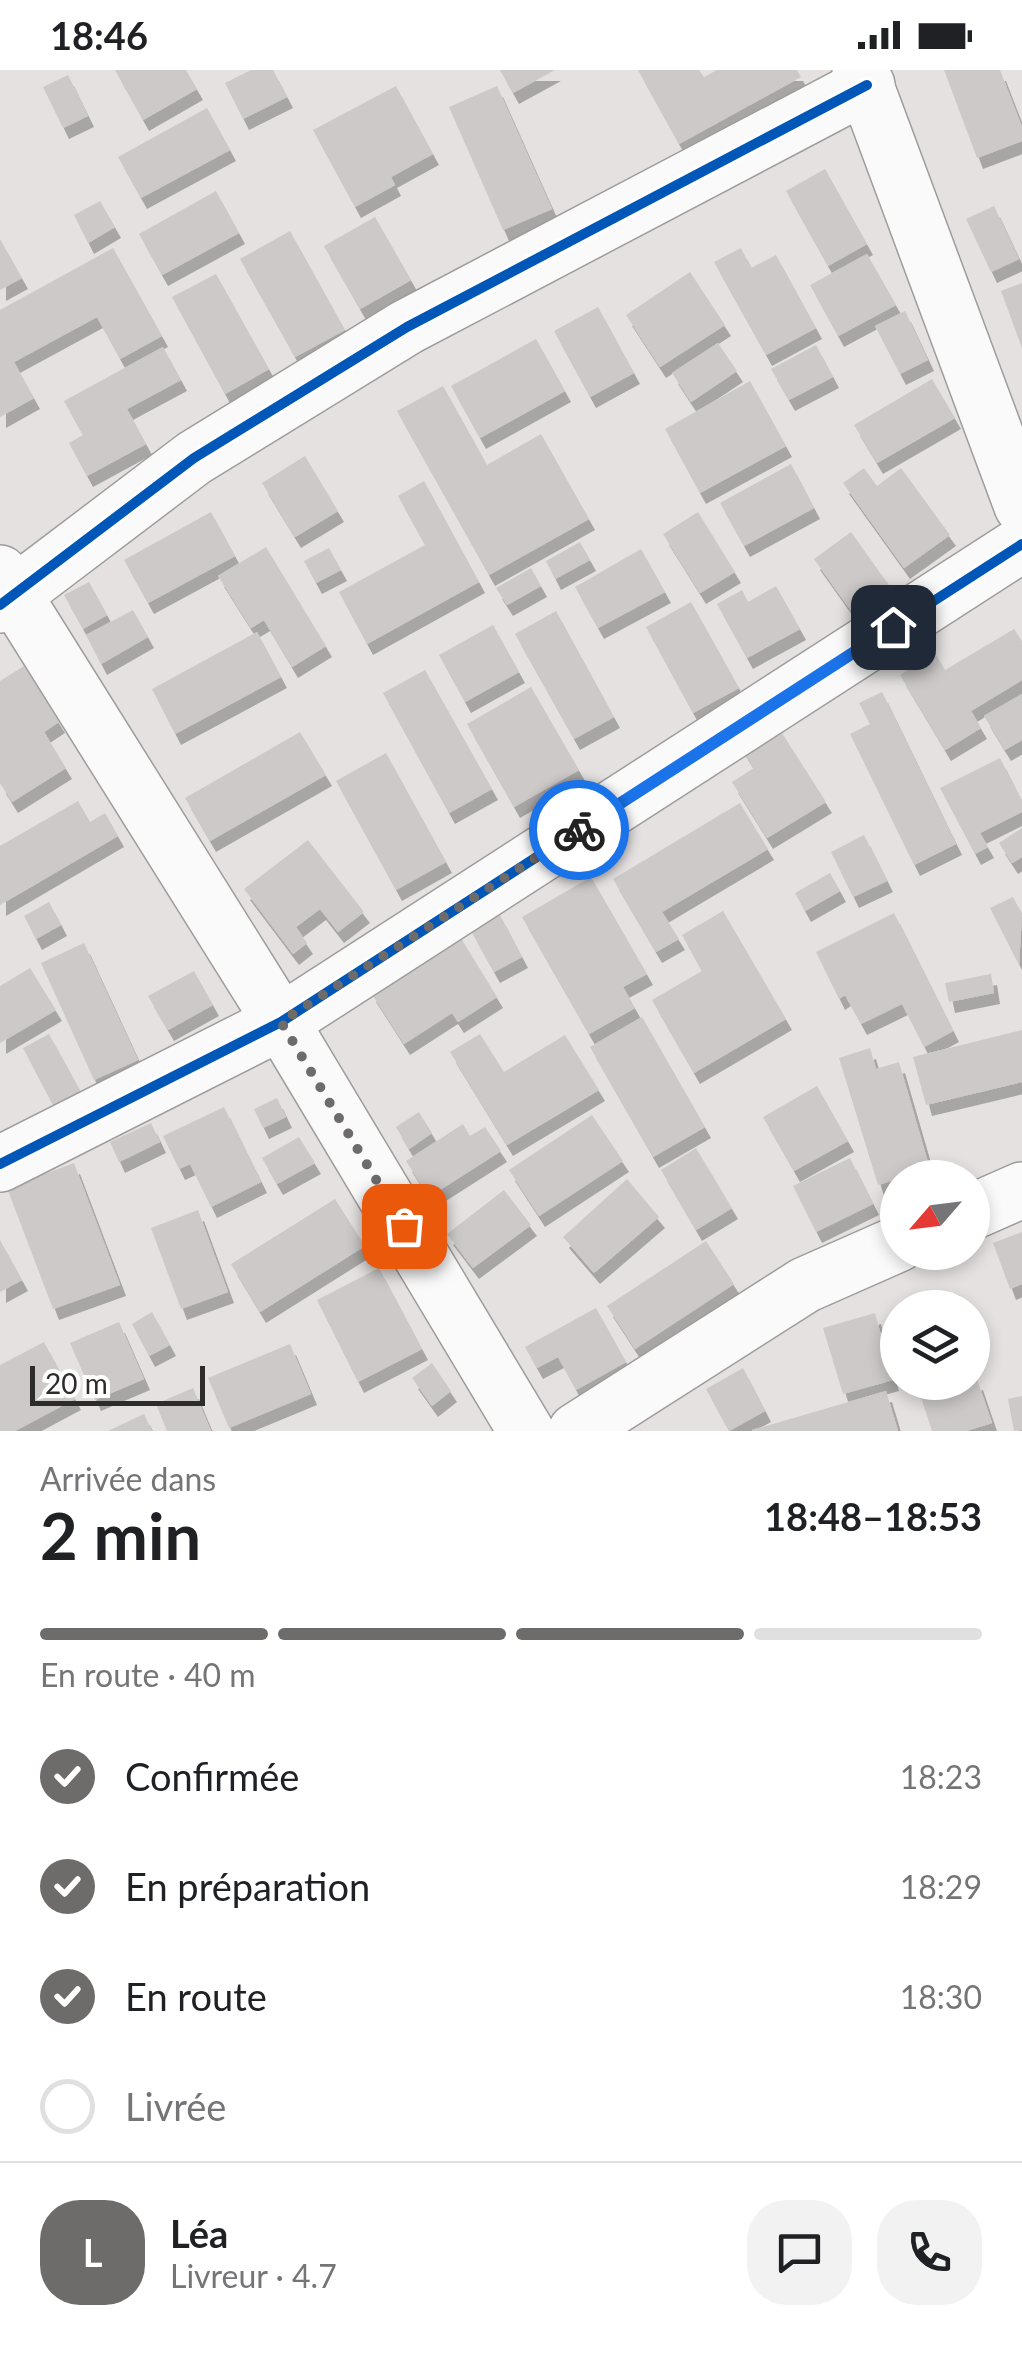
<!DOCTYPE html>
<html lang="fr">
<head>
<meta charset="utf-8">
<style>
	body { margin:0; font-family:Lato,sans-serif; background:#f2f2f2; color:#202124; height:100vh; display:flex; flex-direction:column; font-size:38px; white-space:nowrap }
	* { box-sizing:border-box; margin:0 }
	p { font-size:32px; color:#757577 }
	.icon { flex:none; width:55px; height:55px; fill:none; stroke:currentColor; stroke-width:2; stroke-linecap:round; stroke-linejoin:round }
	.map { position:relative; height:1361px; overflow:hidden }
	.sheet { display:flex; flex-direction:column; background:#fff; flex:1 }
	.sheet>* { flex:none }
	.needle { width:65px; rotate:242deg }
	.controls { position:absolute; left:880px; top:1090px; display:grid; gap:20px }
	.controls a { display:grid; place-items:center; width:110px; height:110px; border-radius:50%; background:#fff; box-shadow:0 5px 15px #0003; font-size:50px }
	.scale { position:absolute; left:30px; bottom:25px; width:175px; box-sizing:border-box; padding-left:10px; border:5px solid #2e2b2b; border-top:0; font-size:28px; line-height:35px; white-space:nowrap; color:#2e2b2b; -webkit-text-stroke:8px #fff; paint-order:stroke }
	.pin { position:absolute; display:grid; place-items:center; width:85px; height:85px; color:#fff; margin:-42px; border-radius:20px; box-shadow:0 5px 15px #0006 }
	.courier { position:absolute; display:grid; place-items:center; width:100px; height:100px; margin:-50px; border:8px solid #1a73e8; border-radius:50%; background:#fff; color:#222; box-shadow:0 2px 12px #0007 }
	.headline em { font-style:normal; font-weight:700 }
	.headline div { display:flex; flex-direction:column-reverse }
	.headline { display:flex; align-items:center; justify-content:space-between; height:170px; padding:0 40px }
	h1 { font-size:65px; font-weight:700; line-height:75px }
	.bar { display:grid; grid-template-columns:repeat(4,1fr); gap:15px 10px; align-content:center; height:120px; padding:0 40px }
	.bar i { height:12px; border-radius:8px; background:#e0e0e0 }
	.bar .on { background:#6e6b6b }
	.bar p { grid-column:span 4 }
	.line { display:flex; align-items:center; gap:25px; padding:0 40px; border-top:2px solid #e0e0e0 }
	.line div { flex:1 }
	.round { display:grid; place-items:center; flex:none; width:105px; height:105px; border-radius:40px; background:#f2f2f2 }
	ol { padding:0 40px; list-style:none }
	li { display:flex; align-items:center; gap:30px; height:110px }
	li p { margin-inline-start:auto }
	li .icon { padding:10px; border-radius:50%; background:#6e6b6b; color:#fff; stroke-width:4 }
	li:last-child { color:#757577 }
	li i { width:55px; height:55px; border:5px solid #e0e0e0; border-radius:50% }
	.status { display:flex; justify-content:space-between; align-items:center; height:70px; padding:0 50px; background:#fff; direction:ltr }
	.status svg { height:28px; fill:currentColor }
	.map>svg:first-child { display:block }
</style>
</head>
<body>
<div class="status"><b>18:46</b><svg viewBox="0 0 49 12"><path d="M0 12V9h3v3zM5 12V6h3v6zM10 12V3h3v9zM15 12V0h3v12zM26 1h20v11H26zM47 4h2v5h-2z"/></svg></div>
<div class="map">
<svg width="1022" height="1361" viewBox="0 0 1022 1361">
	<defs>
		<filter id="shadow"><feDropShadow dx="6" dy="11" stdDeviation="0" flood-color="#0004"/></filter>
	</defs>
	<rect width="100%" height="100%" fill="#e5e1e1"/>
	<!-- building -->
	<g fill="#cdc9c9" filter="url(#shadow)">
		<path d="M 115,0 L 186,0 L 197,19 L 143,50 Z"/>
		<path d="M 251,0 L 273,0 L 287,27 L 243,49 L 225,13 Z"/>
		<path d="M 500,0 L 555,0 L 513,23 Z"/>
		<path d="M 638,0 L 699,0 L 704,7 L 717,0 L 797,0 L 801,7 L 679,74 Z"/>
		<path d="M 944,0 L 1000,0 L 1022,57 L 1022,71 L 977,88 Z"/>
		<path d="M 68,5 L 88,46 L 63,58 L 43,17 Z"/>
		<path d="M 396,16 L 433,84 L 391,107 L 395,115 L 355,137 L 313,60 Z"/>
		<path d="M 497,16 L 552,139 L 503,160 L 449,37 Z"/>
		<path d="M 207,38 L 230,80 L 141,128 L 118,87 Z"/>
		<path d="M 825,99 L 867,174 L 828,196 L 786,121 Z"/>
		<path d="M 216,121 L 239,163 L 162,205 L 139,164 Z"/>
		<path d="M 100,131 L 115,157 L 88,173 L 74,145 Z"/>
		<path d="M 994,136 L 1019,189 L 991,202 L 966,149 Z"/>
		<path d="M 375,147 L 411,210 L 360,239 L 324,176 Z"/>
		<path d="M 290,161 L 345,260 L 295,287 L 240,189 Z"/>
		<path d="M 0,169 L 22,208 L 0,220 Z"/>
		<path d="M 113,178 L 162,266 L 120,289 L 97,247 L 14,292 L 34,328 L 0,347 L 0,240 Z"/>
		<path d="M 741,178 L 751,198 L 776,185 L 816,258 L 766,285 L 714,192 Z"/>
		<path d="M 867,184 L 896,235 L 838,266 L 810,215 Z"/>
		<path d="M 690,202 L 725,255 L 660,297 L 626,245 Z"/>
		<path d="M 216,204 L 269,299 L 225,324 L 172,227 Z"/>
		<path d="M 1022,213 L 1022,278 L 1001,221 Z"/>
		<path d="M 598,237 L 634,303 L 590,327 L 554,261 Z"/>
		<path d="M 905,241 L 928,290 L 900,304 L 875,256 Z"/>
		<path d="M 536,269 L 565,321 L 480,368 L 451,316 Z"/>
		<path d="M 718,273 L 737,301 L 691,332 L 672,303 Z"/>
		<path d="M 816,275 L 833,307 L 789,330 L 771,299 Z"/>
		<path d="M 163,277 L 181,310 L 127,339 L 146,374 L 87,406 L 69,373 L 83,365 L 64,331 Z"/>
		<path d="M 932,309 L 955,348 L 877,393 L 854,355 Z"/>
		<path d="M 750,311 L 786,376 L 700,423 L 665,359 Z"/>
		<path d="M 443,316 L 487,395 L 541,364 L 589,449 L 489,505 L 397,341 Z"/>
		<path d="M 305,386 L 338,441 L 295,467 L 262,413 Z"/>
		<path d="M 791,394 L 814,438 L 744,476 L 720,433 Z"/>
		<path d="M 864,398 L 877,416 L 901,398 L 950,465 L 904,498 L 843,413 Z"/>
		<path d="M 424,411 L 479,512 L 367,574 L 339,522 L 425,475 L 398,426 Z"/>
		<path d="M 211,442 L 235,486 L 148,533 L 124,490 Z"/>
		<path d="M 698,442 L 735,502 L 700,523 L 663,464 Z"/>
		<path d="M 851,462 L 891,518 L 854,545 L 814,489 Z"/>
		<path d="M 580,472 L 590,490 L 555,509 L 546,491 Z"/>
		<path d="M 266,477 L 326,576 L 292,597 L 264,550 L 251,558 L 218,506 Z"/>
		<path d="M 329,478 L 341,500 L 316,513 L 304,491 Z"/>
		<path d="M 641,479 L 665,522 L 598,558 L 575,517 Z"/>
		<path d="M 531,498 L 541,516 L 507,535 L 496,518 Z"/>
		<path d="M 89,512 L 107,545 L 83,559 L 64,525 Z"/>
		<path d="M 776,516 L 800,559 L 747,588 L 717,534 L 742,520 L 748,532 Z"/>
		<path d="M 691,532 L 739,618 L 693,643 L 646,557 Z"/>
		<path d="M 133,540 L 148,567 L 101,594 L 86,565 Z"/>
		<path d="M 556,541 L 614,647 L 574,669 L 515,564 Z"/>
		<path d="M 493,555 L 519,602 L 465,632 L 439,585 Z"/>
		<path d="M 1014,559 L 1022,571 L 1022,610 L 971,641 L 981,658 L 945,680 L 900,605 L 935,583 L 945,600 Z"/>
		<path d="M 257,562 L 281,607 L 175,664 L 152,619 Z"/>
		<path d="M 24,596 L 59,652 L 44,662 L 66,698 L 12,732 L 0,713 L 0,611 Z"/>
		<path d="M 425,600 L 492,719 L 449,743 L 383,623 Z"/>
		<path d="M 531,617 L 579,700 L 514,737 L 467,654 Z"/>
		<path d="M 882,622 L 956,774 L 914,795 L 850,664 L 870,654 L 859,633 Z"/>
		<path d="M 1022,624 L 1022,670 L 1005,680 L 984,646 Z"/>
		<path d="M 775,652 L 826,732 L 767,768 L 732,712 L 754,698 L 739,674 Z"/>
		<path d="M 300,662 L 326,705 L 210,771 L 185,728 Z"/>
		<path d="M 386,683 L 446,792 L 396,820 L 336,711 Z"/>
		<path d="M 1000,688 L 1022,732 L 1022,742 L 980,763 L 988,777 L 975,784 L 940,718 Z"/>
		<path d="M 78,731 L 90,752 L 105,743 L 118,766 L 0,835 L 0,776 Z"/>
		<path d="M 740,733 L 768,779 L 662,842 L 679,869 L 656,882 L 613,809 Z"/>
		<path d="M 1022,758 L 1022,787 L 1012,793 L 999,773 Z"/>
		<path d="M 864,765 L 887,811 L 853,827 L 831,782 Z"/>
		<path d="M 308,770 L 364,842 L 338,862 L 320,839 L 296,857 L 307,873 L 293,884 L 244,819 Z"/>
		<path d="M 830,803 L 840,821 L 805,841 L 795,823 Z"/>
		<path d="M 591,807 L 647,904 L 623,917 L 635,938 L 589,964 L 522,847 Z"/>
		<path d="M 1013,827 L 1022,844 L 1019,895 L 990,838 Z"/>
		<path d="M 49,832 L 61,855 L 36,869 L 24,846 Z"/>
		<path d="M 723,841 L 786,949 L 694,1003 L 652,930 L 702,901 L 682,865 Z"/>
		<path d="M 894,843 L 953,961 L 924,977 L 902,934 L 861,954 L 845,925 L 839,929 L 816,882 Z"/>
		<path d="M 500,845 L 522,887 L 494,902 L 471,861 Z"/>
		<path d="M 459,865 L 497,927 L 458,952 L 452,943 L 404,974 L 370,921 Z"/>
		<path d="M 84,873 L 138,990 L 94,1010 L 41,893 Z"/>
		<path d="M 30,898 L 56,940 L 0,973 L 0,916 Z"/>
		<path d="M 194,901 L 213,935 L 168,960 L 148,926 Z"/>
		<path d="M 991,904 L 994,923 L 949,932 L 945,913 Z"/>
		<path d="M 642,947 L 705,1057 L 653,1087 L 590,977 Z"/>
		<path d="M 1022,960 L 1022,1012 L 926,1035 L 913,987 Z"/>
		<path d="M 49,964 L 82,1024 L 55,1039 L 23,978 Z"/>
		<path d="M 480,964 L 504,1002 L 565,965 L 599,1020 L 507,1075 L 450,982 Z"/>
		<path d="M 870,978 L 876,999 L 899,992 L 930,1099 L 878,1115 L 839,988 Z"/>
		<path d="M 817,1016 L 848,1071 L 794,1101 L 763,1047 Z"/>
		<path d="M 277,1028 L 286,1047 L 263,1058 L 254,1039 Z"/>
		<path d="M 224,1037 L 261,1112 L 211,1137 L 190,1094 L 179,1099 L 163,1066 Z"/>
		<path d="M 419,1042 L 432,1063 L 409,1079 L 396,1057 Z"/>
		<path d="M 592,1045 L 623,1091 L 539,1146 L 509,1100 Z"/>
		<path d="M 151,1053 L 160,1072 L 119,1092 L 110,1072 Z"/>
		<path d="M 463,1054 L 470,1066 L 485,1057 L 501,1081 L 429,1127 L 406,1091 Z"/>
		<path d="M 299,1067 L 315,1093 L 277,1114 L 262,1088 Z"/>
		<path d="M 696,1078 L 732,1138 L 696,1160 L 661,1100 Z"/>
		<path d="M 850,1088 L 873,1134 L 816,1162 L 793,1116 Z"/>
		<path d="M 74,1093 L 120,1215 L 53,1239 L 7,1118 Z"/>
		<path d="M 627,1109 L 659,1147 L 594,1203 L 563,1167 Z"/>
		<path d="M 504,1120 L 531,1155 L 473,1198 L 447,1164 Z"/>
		<path d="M 335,1129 L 365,1176 L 260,1242 L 231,1194 Z"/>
		<path d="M 198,1140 L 228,1222 L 181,1239 L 151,1158 Z"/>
		<path d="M 1022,1162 L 1022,1214 L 1010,1219 L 993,1173 Z"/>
		<path d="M 0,1170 L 22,1210 L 0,1222 Z"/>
		<path d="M 706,1171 L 734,1214 L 635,1279 L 607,1236 Z"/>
		<path d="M 379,1198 L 422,1279 L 358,1312 L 317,1230 Z"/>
		<path d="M 960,1225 L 964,1238 L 924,1238 L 924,1237 Z"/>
		<path d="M 596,1238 L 626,1292 L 576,1320 L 558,1287 L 537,1298 L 525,1277 Z"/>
		<path d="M 152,1242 L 170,1275 L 149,1286 L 132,1254 Z"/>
		<path d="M 875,1243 L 893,1310 L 843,1324 L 823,1258 Z"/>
		<path d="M 119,1252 L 144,1309 L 95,1330 L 70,1273 Z"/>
		<path d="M 44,1272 L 75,1329 L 15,1361 L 0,1361 L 0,1295 Z"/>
		<path d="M 290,1274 L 311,1324 L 229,1358 L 208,1308 Z"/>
		<path d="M 432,1293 L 451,1321 L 432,1336 L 412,1308 Z"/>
		<path d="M 743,1298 L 765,1341 L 729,1361 L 706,1319 Z"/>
		<path d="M 977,1309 L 992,1353 L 966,1361 L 932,1361 L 921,1327 Z"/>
		<path d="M 193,1318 L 211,1361 L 167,1361 L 156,1334 Z"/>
		<path d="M 886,1321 L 898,1361 L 752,1361 L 752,1360 Z"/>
		<path d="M 1022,1326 L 1022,1360 L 1014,1361 L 1008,1329 Z"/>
		<path d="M 144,1344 L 152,1361 L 108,1361 Z"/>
	</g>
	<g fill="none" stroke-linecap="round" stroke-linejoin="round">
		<defs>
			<g id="minor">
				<path d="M 860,0 L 1022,436"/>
				<path d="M 0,503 L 281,952 L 526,1361"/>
				<path d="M 0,535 L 194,388 L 407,257 L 867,15"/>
				<path d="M 0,1094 L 281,952 L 1022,474"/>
				<path d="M 972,1142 L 1022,1120"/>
				<path d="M 576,1361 L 805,1215 L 898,1174"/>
			</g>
		</defs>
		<!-- minor casing -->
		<use href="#minor" stroke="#9f9c9c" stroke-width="58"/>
		<!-- minor -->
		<use href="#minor" stroke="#fbfafa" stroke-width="55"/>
		<defs>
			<g id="cycleway">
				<path d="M 0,535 L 194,388 L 407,257 L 867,15"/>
				<path d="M 0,1094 L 281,952 L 1022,474"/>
			</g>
		</defs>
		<!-- cycleway casing -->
		<use href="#cycleway" stroke="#fff" stroke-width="16"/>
		<!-- cycleway -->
		<use href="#cycleway" stroke="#0057b8" stroke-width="10"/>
	</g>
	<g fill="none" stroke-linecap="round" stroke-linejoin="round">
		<!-- done -->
		<path stroke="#6e6b6b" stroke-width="10" stroke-dasharray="0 18" d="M 404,1156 L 281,952 L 579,760"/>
		<!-- route -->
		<path stroke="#1a73e8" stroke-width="12" d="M 579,760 L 893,557"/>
	</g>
</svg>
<div class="controls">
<a><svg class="needle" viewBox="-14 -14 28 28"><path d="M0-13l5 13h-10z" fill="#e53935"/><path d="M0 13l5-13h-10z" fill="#757577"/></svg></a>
<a><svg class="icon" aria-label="layers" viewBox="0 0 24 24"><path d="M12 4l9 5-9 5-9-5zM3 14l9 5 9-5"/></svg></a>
</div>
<div class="scale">20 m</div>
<div class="pin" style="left:404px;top:1156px;background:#ea580c"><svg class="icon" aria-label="bag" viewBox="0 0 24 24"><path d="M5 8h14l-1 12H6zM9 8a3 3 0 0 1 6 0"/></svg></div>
<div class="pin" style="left:893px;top:557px;background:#1f2937"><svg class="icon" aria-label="home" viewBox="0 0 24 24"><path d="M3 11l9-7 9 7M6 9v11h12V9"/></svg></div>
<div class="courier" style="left:579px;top:760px"><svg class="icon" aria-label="bike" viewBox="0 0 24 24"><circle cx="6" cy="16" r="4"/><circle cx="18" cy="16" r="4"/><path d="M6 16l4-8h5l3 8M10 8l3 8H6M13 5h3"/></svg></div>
</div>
<section class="sheet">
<div class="headline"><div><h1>2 min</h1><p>Arrivée dans</p></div><em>18:48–18:53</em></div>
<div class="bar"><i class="on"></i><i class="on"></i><i class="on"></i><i></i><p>En route · 40 m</p></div>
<ol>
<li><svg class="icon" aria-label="check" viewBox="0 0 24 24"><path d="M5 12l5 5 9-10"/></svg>Confirmée<p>18:23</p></li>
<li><svg class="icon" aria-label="check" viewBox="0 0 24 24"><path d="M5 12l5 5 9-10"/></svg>En préparation<p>18:29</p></li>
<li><svg class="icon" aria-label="check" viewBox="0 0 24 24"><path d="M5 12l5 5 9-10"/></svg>En route<p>18:30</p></li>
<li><i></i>Livrée</li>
</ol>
<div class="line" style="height:180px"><b class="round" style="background:#6e6b6b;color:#fff">L</b><div><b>Léa</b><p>Livreur · 4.7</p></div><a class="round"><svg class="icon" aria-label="chat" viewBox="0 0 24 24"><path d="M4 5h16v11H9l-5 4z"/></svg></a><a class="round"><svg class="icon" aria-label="phone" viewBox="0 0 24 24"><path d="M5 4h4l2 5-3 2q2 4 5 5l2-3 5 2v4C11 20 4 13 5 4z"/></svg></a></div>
</section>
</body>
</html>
